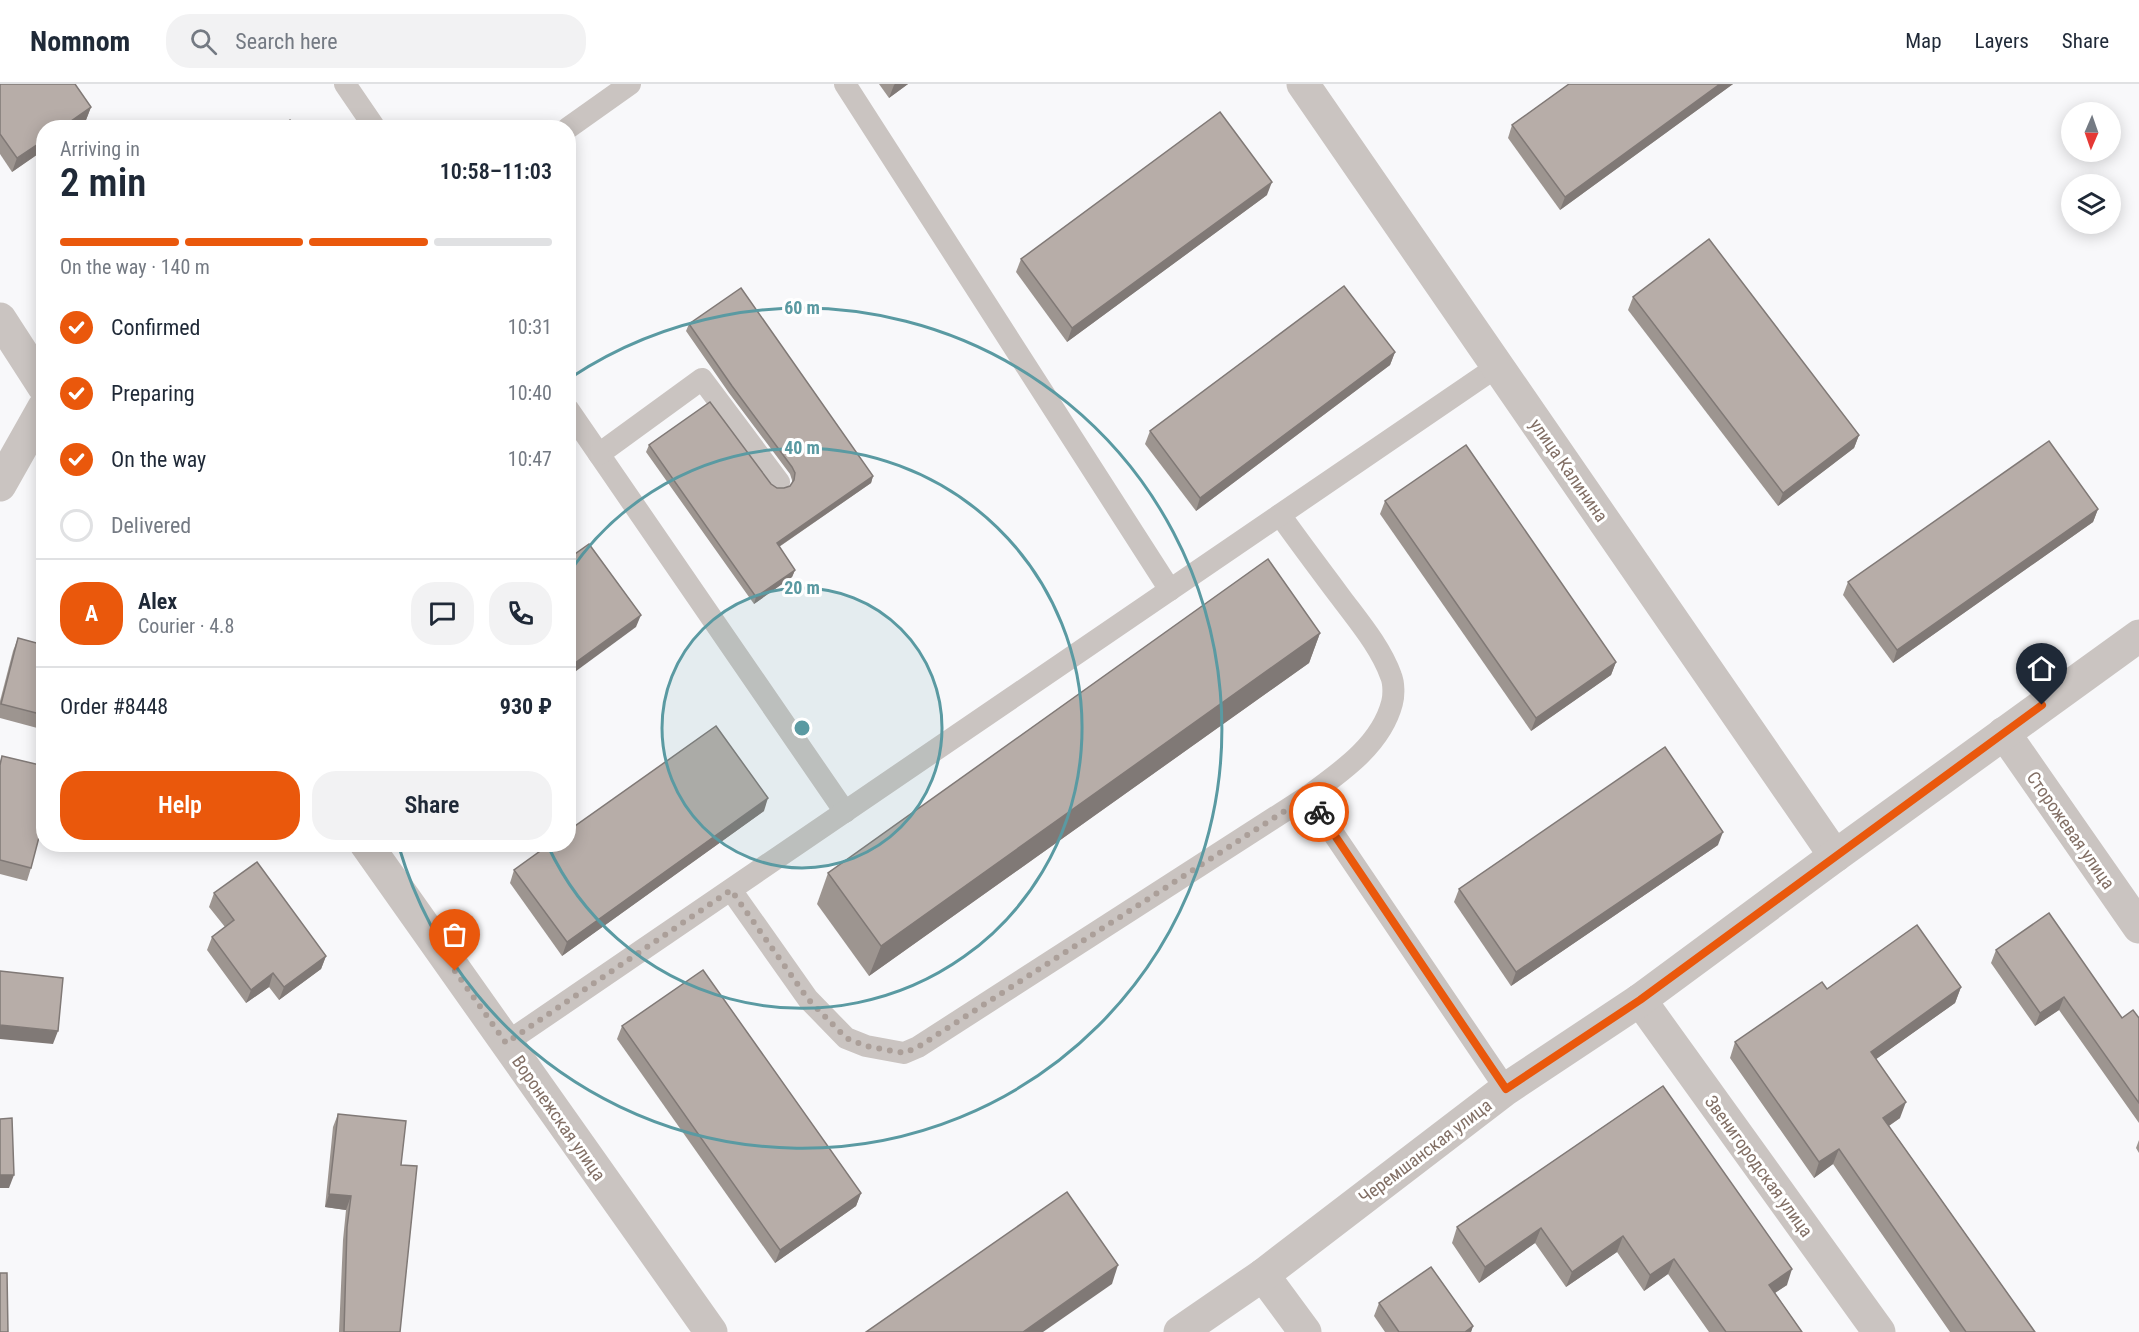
<!DOCTYPE html>
<html lang="en">
<head>
<meta charset="utf-8">
<style>
	body { margin:0; font-family:"Roboto Condensed",sans-serif; background:#f2f2f3; color:#1f2937; height:100vh; display:flex; flex-direction:column; font-size:22px; white-space:nowrap }
	* { box-sizing:border-box; margin:0 }
	p { font-size:20px; color:#747a83 }
	.icon { flex:none; width:33px; height:33px; fill:none; stroke:currentColor; stroke-width:2; stroke-linecap:round; stroke-linejoin:round }
	.map { position:relative; flex:1; overflow:hidden }
	.sheet { position:absolute; left:36px; top:36px; width:540px; height:732px; display:flex; flex-direction:column; background:#fff; border-radius:24px; box-shadow:0 3px 15px #0003 }
	.sheet>* { flex:none }
	.needle { width:39px; rotate:182deg }
	.fabs { position:absolute; left:2061px; top:18px; display:grid; gap:12px }
	.fabs a { display:grid; place-items:center; width:60px; height:60px; border-radius:50%; background:#fff; box-shadow:0 3px 15px #0003; font-size:30px }
	.pin { position:absolute; display:grid; place-items:center; width:51px; height:51px; color:#fff; margin:-62px -26px; border-radius:50% 50% 50% 0; rotate:-45deg; box-shadow:0 0 6px #0007 }
	.pin .icon { rotate:45deg }
	.courier { position:absolute; display:grid; place-items:center; width:60px; height:60px; margin:-30px; border:4px solid #ea580c; border-radius:50%; background:#fff; color:#222; box-shadow:0 2px 8px #0007 }
	.summary em { font-style:normal; font-weight:600 }
	.summary div { display:flex; flex-direction:column-reverse }
	.summary { display:flex; align-items:center; justify-content:space-between; height:102px; padding:0 24px }
	h1 { font-size:39px; font-weight:600; line-height:45px }
	.bar { display:grid; grid-template-columns:repeat(4,1fr); gap:9px 6px; align-content:center; height:72px; padding:0 24px }
	.bar i { height:8px; border-radius:4px; background:#e0e1e3 }
	.bar .current { background:#ea580c }
	.bar p { grid-column:span 4 }
	.line { display:flex; align-items:center; gap:15px; padding:0 24px; border-top:2px solid #e0e1e3 }
	.line div { flex:1 }
	.round { display:grid; place-items:center; flex:none; width:63px; height:63px; border-radius:24px; background:#f2f2f3 }
	ol { padding:0 24px; list-style:none }
	li { display:flex; align-items:center; gap:18px; height:66px }
	li p { margin-inline-start:auto }
	li .icon { padding:6px; border-radius:50%; background:#ea580c; color:#fff; stroke-width:4 }
	li:last-child { color:#747a83 }
	li i { width:33px; height:33px; border:3px solid #e0e1e3; border-radius:50% }
	.primary-button { display:flex; gap:12px; margin-top:auto; padding:12px 24px }
	.primary-button a { flex:1; height:69px; border-radius:24px; background:#ea580c; color:#fff; font-size:24px; font-weight:600; line-height:69px; text-align:center }
	.primary-button a+a { background:#f2f2f3; color:#1f2937 }
	header { display:flex; align-items:center; gap:36px; box-sizing:border-box; height:84px; padding:0 30px; background:#fff; border-bottom:2px solid #e0e1e3 }
	header strong { font-size:28px }
	nav { display:flex; gap:33px; margin-inline-start:auto; font-size:21px }
	.search { width:420px; height:54px; background:#f2f2f3; display:flex; align-items:center; gap:15px; box-sizing:border-box; padding:0 21px; border-radius:24px; color:#747a83; font-size:22px }
	.map>svg:first-child { display:block }
</style>
</head>
<body>
<header>
<strong>Nomnom</strong>
<div class="search"><svg class="icon" aria-label="search" viewBox="0 0 24 24"><circle cx="10" cy="10" r="6"/><path d="M15 15l6 6"/></svg>Search here</div>
<nav><a>Map</a><a>Layers</a><a>Share</a></nav>
</header>
<div class="map">
<svg width="2139" height="1248" viewBox="0 0 2139 1248">
	<rect width="100%" height="100%" fill="#f8f8fa"/>
	<g fill="none" stroke-linecap="round" stroke-linejoin="round">
		<!-- service -->
		<g stroke="#cac4c1" stroke-width="22">
			<path d="M 345,0 L 375,44"/>
			<path d="M 845,0 L 1170,506"/>
			<path d="M 568,44 L 630,0"/>
			<path d="M 568,325 L 845,728"/>
			<path d="M 599,370 L 702,295 L 779,398"/>
			<path d="M 1308,712 L 1506,1005"/>
			<path d="M 731,806 L 808,915 L 846,954 L 866,962 L 904,969 L 918,963 L 1308,712 C 1341,688 1381,661 1392,619 C 1394,612 1394,599 1391,592 C 1381,564 1360,539 1342,515 C 1321,487 1300,459 1280,431"/>
			<path d="M 506,959 L 1498,282"/>
		</g>
		<!-- minor -->
		<g stroke="#cac4c1" stroke-width="33">
			<path d="M 1303,0 L 1835,772"/>
			<path d="M 0,401 L 44,323"/>
			<path d="M 2004,649 L 2139,843"/>
			<path d="M 1640,916 L 1879,1248"/>
			<path d="M 1263,1191 L 1305,1248"/>
		</g>
		<!-- tertiary -->
		<g stroke="#cac4c1" stroke-width="33">
			<path d="M 0,235 L 44,303"/>
			<path d="M 366,760 L 711,1248"/>
			<path d="M 1180,1248 L 1263,1191 L 1506,1005 L 1640,916 L 1835,772 L 2139,552"/>
		</g>
	</g>
	<!-- wall -->
	<g fill="#9d9590">
		<path d="M 0,0 L 91,23 L 86,36 L 12,88 L 0,70 Z"/>
		<path d="M 879,0 L 908,0 L 889,14 Z"/>
		<path d="M 1569,0 L 1733,0 L 1560,126 L 1508,54 L 1512,41 Z"/>
		<path d="M 1267,111 L 1067,258 L 1016,188 L 1021,175 Z"/>
		<path d="M 1633,213 L 1859,351 L 1854,364 L 1778,422 L 1628,226 Z"/>
		<path d="M 689,240 L 873,392 L 871,399 L 779,463 L 795,486 L 792,493 L 754,520 L 646,368 L 649,361 L 771,400 L 777,404 L 784,404 L 790,402 L 792,399 L 792,396 L 790,390 L 729,309 L 686,247 Z"/>
		<path d="M 1395,268 L 1390,281 L 1196,427 L 1145,360 L 1150,347 Z"/>
		<path d="M 1385,417 L 1616,578 L 1611,591 L 1531,647 L 1380,430 Z"/>
		<path d="M 2098,425 L 2093,438 L 1893,579 L 1843,511 L 1848,498 Z"/>
		<path d="M 1320,549 L 1309,579 L 869,892 L 817,820 L 828,789 Z"/>
		<path d="M 18,554 L 44,561 L 44,639 L 41,645 L 0,634 L 0,617 L 13,567 Z"/>
		<path d="M 2,672 L 44,682 L 44,743 L 41,743 L 31,784 L 27,797 L 0,790 L 0,678 Z"/>
		<path d="M 764,727 L 562,872 L 510,799 L 514,786 Z"/>
		<path d="M 1718,761 L 1511,902 L 1454,818 L 1459,805 Z"/>
		<path d="M 214,809 L 326,872 L 321,885 L 279,916 L 269,903 L 246,919 L 207,866 L 212,853 L 225,843 L 209,823 Z"/>
		<path d="M 1996,866 L 2122,934 L 2139,934 L 2139,1039 L 2059,926 L 2035,942 L 1991,879 Z"/>
		<path d="M 1961,903 L 1955,919 L 1876,975 L 1900,1034 L 1889,1042 L 2035,1248 L 1950,1248 L 1833,1080 L 1814,1094 L 1730,974 L 1735,958 L 1827,905 Z"/>
		<path d="M 622,942 L 861,1109 L 856,1122 L 775,1179 L 617,955 Z"/>
		<path d="M 1663,1002 L 1787,1201 L 1775,1209 L 1802,1248 L 1709,1248 L 1668,1190 L 1644,1207 L 1617,1168 L 1566,1203 L 1535,1159 L 1479,1199 L 1452,1159 L 1457,1143 Z"/>
		<path d="M 338,1030 L 401,1081 L 400,1248 L 339,1248 L 343,1156 L 346,1126 L 325,1123 L 333,1043 Z"/>
		<path d="M 2139,1056 L 2139,1069 L 2136,1064 Z"/>
		<path d="M 1379,1219 L 1473,1242 L 1471,1248 L 1385,1248 L 1374,1232 Z"/>
	</g>
	<!-- shaded-wall -->
	<g fill="#807976">
		<path d="M 895,0 L 908,0 L 889,14 L 894,1 Z"/>
		<path d="M 1720,0 L 1733,0 L 1560,126 L 1565,113 Z"/>
		<path d="M 91,23 L 86,36 L 75,44 L 61,44 Z"/>
		<path d="M 44,56 L 44,66 L 12,88 L 17,74 Z"/>
		<path d="M 1272,98 L 1267,111 L 1067,258 L 1072,244 Z"/>
		<path d="M 1395,268 L 1390,281 L 1196,427 L 1200,414 Z"/>
		<path d="M 1859,351 L 1854,364 L 1778,422 L 1783,409 Z"/>
		<path d="M 873,392 L 871,399 L 774,466 L 777,459 Z"/>
		<path d="M 2098,425 L 2093,438 L 1893,579 L 1897,566 Z"/>
		<path d="M 795,486 L 792,493 L 754,520 L 756,513 Z"/>
		<path d="M 641,531 L 636,543 L 568,593 L 568,584 Z"/>
		<path d="M 1320,549 L 1309,579 L 869,892 L 881,862 Z"/>
		<path d="M 1616,578 L 1611,591 L 1531,647 L 1536,634 Z"/>
		<path d="M 768,714 L 764,727 L 562,872 L 567,858 Z"/>
		<path d="M 1723,748 L 1718,761 L 1511,902 L 1516,888 Z"/>
		<path d="M 326,872 L 321,885 L 279,916 L 284,903 Z"/>
		<path d="M 273,889 L 269,903 L 246,919 L 251,906 Z"/>
		<path d="M 1961,903 L 1955,919 L 1865,983 L 1871,968 Z"/>
		<path d="M 2064,913 L 2059,926 L 2035,942 L 2040,929 Z"/>
		<path d="M 0,941 L 58,947 L 53,960 L 0,955 Z"/>
		<path d="M 1906,1018 L 1900,1034 L 1878,1049 L 1883,1034 Z"/>
		<path d="M 1839,1065 L 1833,1080 L 1814,1094 L 1819,1078 Z"/>
		<path d="M 0,1091 L 14,1091 L 9,1104 L 0,1104 Z"/>
		<path d="M 861,1109 L 856,1122 L 775,1179 L 780,1166 Z"/>
		<path d="M 329,1110 L 351,1112 L 346,1126 L 325,1123 Z"/>
		<path d="M 1541,1144 L 1535,1159 L 1479,1199 L 1485,1183 Z"/>
		<path d="M 1623,1152 L 1617,1168 L 1566,1203 L 1572,1188 Z"/>
		<path d="M 1674,1175 L 1668,1190 L 1644,1207 L 1650,1191 Z"/>
		<path d="M 1118,1181 L 1112,1200 L 1043,1248 L 1023,1248 Z"/>
		<path d="M 1792,1185 L 1787,1201 L 1764,1216 L 1769,1201 Z"/>
		<path d="M 1473,1242 L 1471,1248 L 1465,1248 Z"/>
	</g>
	<!-- building -->
	<g fill="#b7ada8" stroke="#807976" stroke-width="1.5">
		<path d="M 0,0 L 75,0 L 91,23 L 61,44 L 44,44 L 44,56 L 17,74 L 0,50 Z"/>
		<path d="M 1569,0 L 1720,0 L 1565,113 L 1512,41 Z"/>
		<path d="M 1220,28 L 1272,98 L 1072,244 L 1021,175 Z"/>
		<path d="M 290,36 L 296,44 L 280,44 Z"/>
		<path d="M 1709,155 L 1859,351 L 1783,409 L 1633,213 Z"/>
		<path d="M 1344,202 L 1395,268 L 1200,414 L 1150,347 Z"/>
		<path d="M 741,204 L 873,392 L 777,459 L 795,486 L 756,513 L 649,361 L 710,318 L 771,400 L 777,404 L 784,404 L 790,402 L 794,396 L 795,389 L 792,383 L 732,302 L 689,240 Z"/>
		<path d="M 2049,357 L 2098,425 L 1897,566 L 1848,498 Z"/>
		<path d="M 1466,361 L 1616,578 L 1536,634 L 1385,417 Z"/>
		<path d="M 589,460 L 641,531 L 568,584 L 568,475 Z"/>
		<path d="M 1268,475 L 1320,549 L 881,862 L 828,789 Z"/>
		<path d="M 18,554 L 44,561 L 44,631 L 1,620 Z"/>
		<path d="M 716,642 L 768,714 L 567,858 L 514,786 L 550,760 L 568,760 L 568,747 Z"/>
		<path d="M 1665,663 L 1723,748 L 1516,888 L 1459,805 Z"/>
		<path d="M 2,672 L 44,682 L 44,734 L 31,784 L 0,776 L 0,681 Z"/>
		<path d="M 257,778 L 326,872 L 284,903 L 273,889 L 251,906 L 212,853 L 234,836 L 214,809 Z"/>
		<path d="M 2049,829 L 2122,934 L 2133,926 L 2139,934 L 2139,1019 L 2064,913 L 2040,929 L 1996,866 Z"/>
		<path d="M 1917,841 L 1961,903 L 1871,968 L 1906,1018 L 1883,1034 L 2035,1248 L 1966,1248 L 1839,1065 L 1819,1078 L 1735,958 L 1822,898 L 1827,905 Z"/>
		<path d="M 703,886 L 861,1109 L 780,1166 L 622,942 Z"/>
		<path d="M 0,887 L 63,894 L 58,947 L 0,941 Z"/>
		<path d="M 1663,1002 L 1792,1185 L 1769,1201 L 1802,1248 L 1726,1248 L 1674,1175 L 1650,1191 L 1623,1152 L 1572,1188 L 1541,1144 L 1485,1183 L 1457,1143 Z"/>
		<path d="M 338,1030 L 406,1037 L 401,1081 L 417,1082 L 400,1248 L 344,1248 L 347,1143 L 351,1112 L 329,1110 Z"/>
		<path d="M 12,1034 L 14,1091 L 0,1091 L 0,1035 Z"/>
		<path d="M 1067,1108 L 1118,1181 L 1023,1248 L 866,1248 Z"/>
		<path d="M 1431,1183 L 1473,1242 L 1465,1248 L 1399,1248 L 1379,1219 Z"/>
		<path d="M 0,1189 L 7,1189 L 8,1248 L 0,1248 Z"/>
	</g>
	<g fill="none" stroke-linecap="round" stroke-linejoin="round">
		<!-- done -->
		<path stroke="#ab9f99" stroke-width="6" stroke-dasharray="0 10.8" d="M 455,887 L 506,959 L 731,806 L 808,915 L 846,954 L 866,962 L 904,969 L 918,963 L 1308,712 L 1319,728"/>
		<!-- route -->
		<path stroke="#ea580c" stroke-width="8" d="M 1319,728 L 1506,1005 L 1640,916 L 2042,621"/>
	</g>
	<!-- distance rings -->
	<circle cx="802" cy="644" r="140" fill="#5a9aa2" fill-opacity=".12"/>
	<g fill="none" stroke="#5a9aa2" stroke-width="3">
		<circle cx="802" cy="644" r="140"/>
		<path d="M569 489A280 280 0 1 1 548 762"/>
		<path d="M570 294A420 420 0 1 1 399 763"/>
	</g>
	<g text-anchor="middle" dominant-baseline="central" stroke-width="6" stroke-linejoin="round" paint-order="stroke">
		<!-- street labels -->
		<g font-size="18" fill="#826f65" stroke="#fff">
			<text transform="translate(1569 386) rotate(55)">улица Калинина</text>
			<text transform="translate(2071 746) rotate(55)">Сторожевая улица</text>
			<text transform="translate(559 1034) rotate(55)">Воронежская улица</text>
			<text transform="translate(1425 1067) rotate(-37)">Черемшанская улица</text>
			<text transform="translate(1759 1082) rotate(54)">Звенигородская улица</text>
		</g>
	</g>
	<circle cx="802" cy="644" r="9" fill="#5a9aa2" stroke="#fff" stroke-width="3"/>
	<g font-size="18" text-anchor="middle" font-weight="bold" fill="#5a9aa2" stroke="#fff" stroke-width="6" stroke-linejoin="round" paint-order="stroke">
		<text x="802" y="230">60 m</text>
		<text x="802" y="370">40 m</text>
		<text x="802" y="510">20 m</text>
	</g>
</svg>
<div class="fabs">
<a><svg class="needle" viewBox="-14 -14 28 28"><path d="M0-13l5 13h-10z" fill="#e53935"/><path d="M0 13l5-13h-10z" fill="#747a83"/></svg></a>
<a><svg class="icon" aria-label="layers" viewBox="0 0 24 24"><path d="M12 4l9 5-9 5-9-5zM3 14l9 5 9-5"/></svg></a>
</div>
<div class="pin" style="left:455px;top:887px;background:#ea580c"><svg class="icon" aria-label="bag" viewBox="0 0 24 24"><path d="M5 8h14l-1 12H6zM9 8a3 3 0 0 1 6 0"/></svg></div>
<div class="pin" style="left:2042px;top:621px;background:#1f2937"><svg class="icon" aria-label="home" viewBox="0 0 24 24"><path d="M3 11l9-7 9 7M6 9v11h12V9"/></svg></div>
<div class="courier" style="left:1319px;top:728px"><svg class="icon" aria-label="bike" viewBox="0 0 24 24"><circle cx="6" cy="16" r="4"/><circle cx="18" cy="16" r="4"/><path d="M6 16l4-8h5l3 8M10 8l3 8H6M13 5h3"/></svg></div>
<section class="sheet">
<div class="summary"><div><h1>2 min</h1><p>Arriving in</p></div><em>10:58–11:03</em></div>
<div class="bar"><i class="current"></i><i class="current"></i><i class="current"></i><i></i><p>On the way · 140 m</p></div>
<ol>
<li><svg class="icon" aria-label="check" viewBox="0 0 24 24"><path d="M5 12l5 5 9-10"/></svg>Confirmed<p>10:31</p></li>
<li><svg class="icon" aria-label="check" viewBox="0 0 24 24"><path d="M5 12l5 5 9-10"/></svg>Preparing<p>10:40</p></li>
<li><svg class="icon" aria-label="check" viewBox="0 0 24 24"><path d="M5 12l5 5 9-10"/></svg>On the way<p>10:47</p></li>
<li><i></i>Delivered</li>
</ol>
<div class="line" style="height:108px"><b class="round" style="background:#ea580c;color:#fff">A</b><div><b>Alex</b><p>Courier · 4.8</p></div><a class="round"><svg class="icon" aria-label="chat" viewBox="0 0 24 24"><path d="M4 5h16v11H9l-5 4z"/></svg></a><a class="round"><svg class="icon" aria-label="phone" viewBox="0 0 24 24"><path d="M5 4h4l2 5-3 2q2 4 5 5l2-3 5 2v4C11 20 4 13 5 4z"/></svg></a></div>
<div class="line" style="height:78px"><div>Order #8448</div><b>930 ₽</b></div>
<div class="primary-button"><a>Help</a><a>Share</a></div>
</section>
</div>
</body>
</html>
